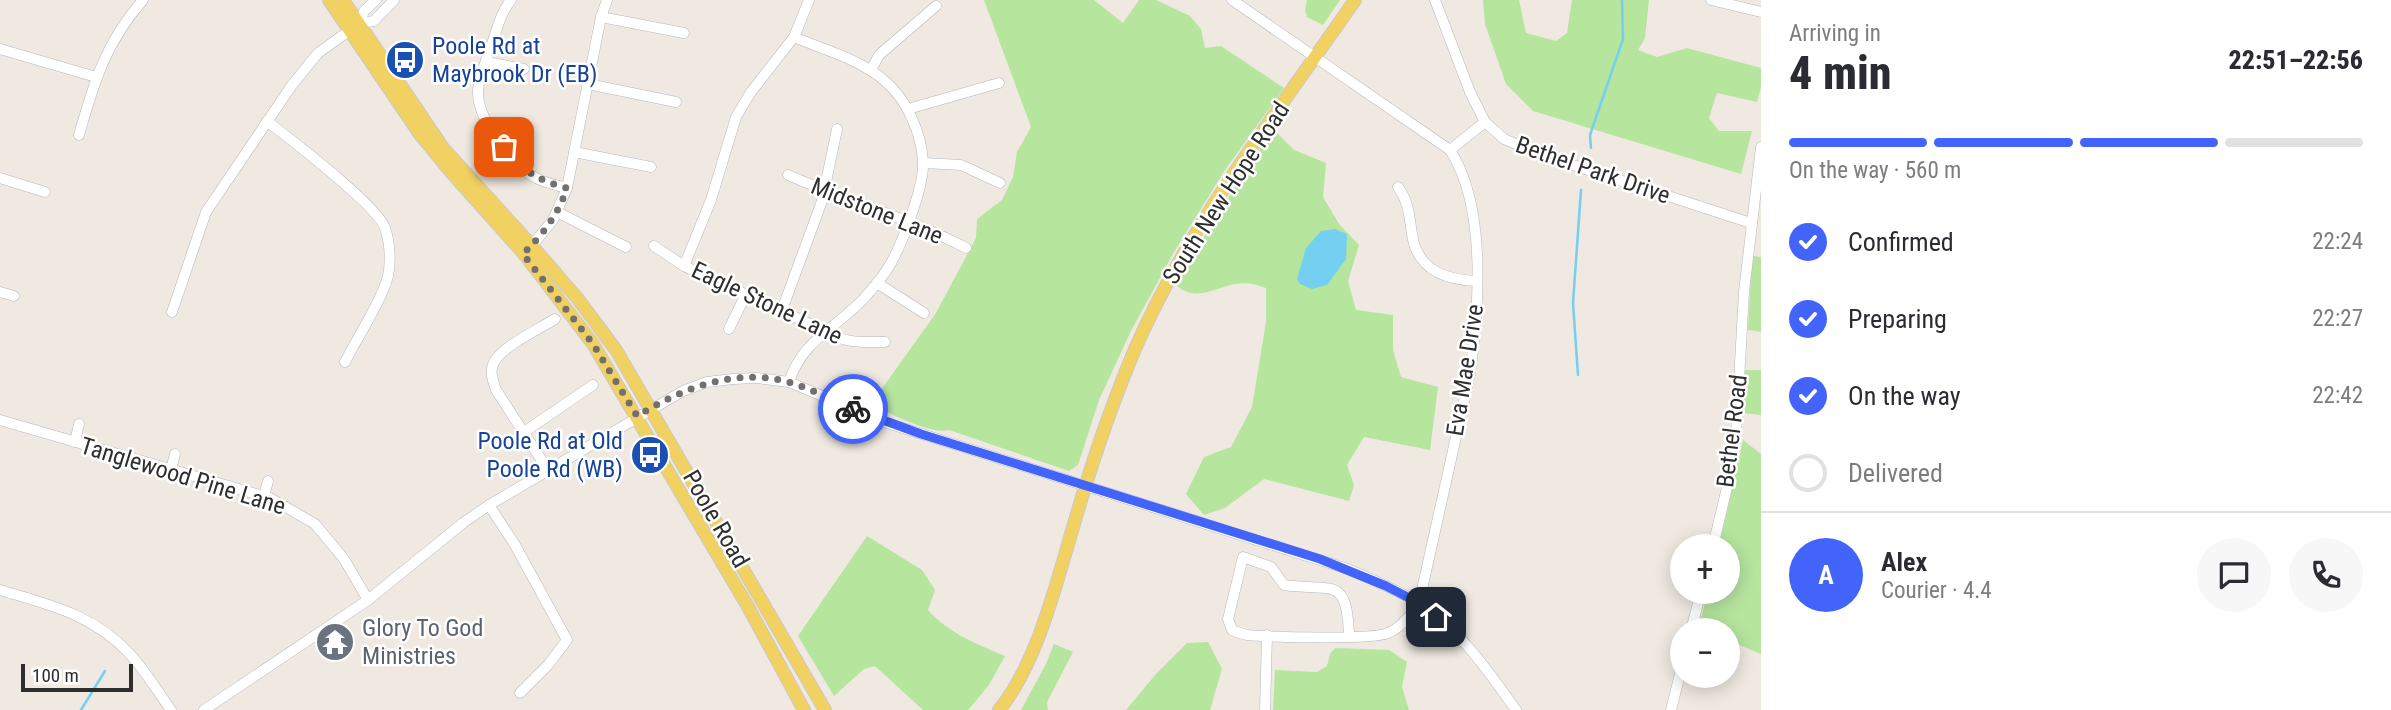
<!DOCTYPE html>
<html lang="en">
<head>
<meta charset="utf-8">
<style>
	body { margin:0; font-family:"Roboto Condensed",sans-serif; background:#f7f7f7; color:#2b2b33; height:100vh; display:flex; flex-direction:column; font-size:26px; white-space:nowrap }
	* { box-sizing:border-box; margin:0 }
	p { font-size:23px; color:#7c7c81 }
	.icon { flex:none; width:38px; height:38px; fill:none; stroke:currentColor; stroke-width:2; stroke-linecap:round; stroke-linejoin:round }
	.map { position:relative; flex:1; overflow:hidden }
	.panel { display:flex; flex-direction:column; background:#fff; width:630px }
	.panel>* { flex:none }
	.controls { position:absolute; left:1670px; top:534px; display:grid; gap:14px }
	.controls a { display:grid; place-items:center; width:70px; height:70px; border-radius:50%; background:#fff; box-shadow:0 4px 18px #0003; font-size:35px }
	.scale { position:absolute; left:21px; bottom:18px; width:112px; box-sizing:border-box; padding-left:7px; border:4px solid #2e2e2e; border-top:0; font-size:19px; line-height:24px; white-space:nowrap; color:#2e2e2e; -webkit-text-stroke:5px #fff; paint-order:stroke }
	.pin { position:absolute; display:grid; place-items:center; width:60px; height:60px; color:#fff; margin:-30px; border-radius:14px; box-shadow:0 4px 10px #0006 }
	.courier { position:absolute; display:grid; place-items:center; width:70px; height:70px; margin:-35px; border:5px solid #4264fb; border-radius:50%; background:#fff; color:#222; box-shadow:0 2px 9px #0007 }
	.overview em { font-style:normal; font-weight:800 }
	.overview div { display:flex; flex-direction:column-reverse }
	.overview { display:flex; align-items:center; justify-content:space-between; height:119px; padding:0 28px }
	h1 { font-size:46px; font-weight:800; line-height:52px }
	.bar { display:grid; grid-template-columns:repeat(4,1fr); gap:10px 7px; align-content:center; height:84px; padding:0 28px }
	.bar i { height:9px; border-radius:5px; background:#e1e1e2 }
	.bar .selected { background:#4264fb }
	.bar p { grid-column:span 4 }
	.line { display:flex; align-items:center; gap:18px; padding:0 28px; border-top:2px solid #e1e1e2 }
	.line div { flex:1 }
	.round { display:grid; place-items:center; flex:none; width:74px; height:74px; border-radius:37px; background:#f7f7f7 }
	ol { padding:0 28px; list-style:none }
	li { display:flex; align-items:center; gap:21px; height:77px }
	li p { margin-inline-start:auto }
	li .icon { padding:7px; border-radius:50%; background:#4264fb; color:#fff; stroke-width:4 }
	li:last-child { color:#7c7c81 }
	li i { width:38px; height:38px; border:4px solid #e1e1e2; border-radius:50% }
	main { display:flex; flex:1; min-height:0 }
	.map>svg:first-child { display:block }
</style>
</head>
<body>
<main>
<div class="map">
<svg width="1761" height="710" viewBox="0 0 1761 710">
	<rect width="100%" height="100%" fill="#efe9e1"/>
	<!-- green -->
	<g fill="#b6e59e">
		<path d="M 984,0 L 1094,0 L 1123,23 L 1139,0 L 1156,0 L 1190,16 L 1201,29 L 1205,48 L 1221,46 L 1284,88 L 1225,170 L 1174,252 L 1131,331 L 1099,400 L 1078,465 L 1069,471 L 949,430 C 932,435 888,413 871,404 L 936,313 L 976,238 L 977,219 L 1002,200 L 1013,177 L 1017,152 L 1031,127 Z"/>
		<path d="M 1307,0 L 1340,0 L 1323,25 L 1307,17 L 1305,10 Z"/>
		<path d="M 1483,0 L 1519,0 L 1526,33 L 1556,41 L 1567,33 L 1572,0 L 1649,0 L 1645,38 L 1638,50 L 1657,57 L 1687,48 L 1761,68 L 1761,87 L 1757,102 L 1717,93 L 1709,118 L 1719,131 L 1752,131 L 1741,174 L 1533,111 L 1506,84 L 1485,24 Z"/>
		<path d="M 1273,129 L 1294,150 L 1326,163 L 1323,197 L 1339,224 L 1359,245 L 1348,281 L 1356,310 L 1393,315 L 1393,350 L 1401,377 L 1438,387 L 1430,450 L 1364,437 L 1347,465 L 1354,485 L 1349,501 L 1264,479 L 1225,508 L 1204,515 L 1186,494 L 1204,457 L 1231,447 L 1252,407 L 1266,322 L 1266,288 C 1260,286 1251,283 1245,283 C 1220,283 1198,305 1176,285 L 1218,213 Z"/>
		<path d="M 1752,256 L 1761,257 L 1761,332 L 1748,330 Z"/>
		<path d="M 1744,370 L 1761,370 L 1761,415 L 1744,413 Z"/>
		<path d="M 1743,440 L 1761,454 L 1761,654 L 1727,640 L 1727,630 L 1698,629 L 1708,592 L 1727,592 L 1727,546 L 1719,546 Z"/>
		<path d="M 867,536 L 922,570 L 935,590 L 928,610 C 948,633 977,644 1005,656 L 989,685 L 968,710 L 923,710 L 875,666 L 864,669 L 834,696 L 798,636 Z"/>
		<path d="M 1208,642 L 1222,669 L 1210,710 L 1126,710 L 1156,674 L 1187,643 Z"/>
		<path d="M 1054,644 L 1073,652 L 1047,702 L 1048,710 L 1021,710 L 1046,664 Z"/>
		<path d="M 1335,648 L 1389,650 L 1407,662 L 1402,687 L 1409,710 L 1273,710 L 1275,670 L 1317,672 L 1327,666 L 1330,654 Z"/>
	</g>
	<!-- water -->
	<path fill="#75cff0" d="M 1335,229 L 1347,234 L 1346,259 L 1327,285 L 1312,289 L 1300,284 L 1297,279 L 1306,248 L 1321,231 Z"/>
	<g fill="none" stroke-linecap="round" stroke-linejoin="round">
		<!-- stream -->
		<g stroke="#75cff0" stroke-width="2.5">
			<path d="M 1591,148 L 1590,135 L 1623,39 L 1622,0"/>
			<path d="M 1578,375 L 1573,303 L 1581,190"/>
			<path d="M 81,710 L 105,671"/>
		</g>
		<defs>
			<g id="minor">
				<path d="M 511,0 C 501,12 497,29 492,44 C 487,59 479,75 478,91 C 477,119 512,166 536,178 C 545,183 556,185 567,188"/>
				<path d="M 1232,0 L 1450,150 C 1487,207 1479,309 1470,374 L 1419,603 C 1411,615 1401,628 1388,633 C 1373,640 1268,637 1247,635 C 1242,634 1237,632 1232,630 L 1228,619 L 1243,557 L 1271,567 L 1284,585 C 1332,592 1347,574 1349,636"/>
				<path d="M 1435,0 L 1470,92 L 1485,122 L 1504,139 L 1539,154 L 1751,223"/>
				<path d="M 1711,0 L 1761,12"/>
				<path d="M 601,17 L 684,33"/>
				<path d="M 360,23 L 364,11 L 376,0"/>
				<path d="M 0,49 L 96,77"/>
				<path d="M 486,62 L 524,69"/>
				<path d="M 871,70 L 879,55 L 936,6"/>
				<path d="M 588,84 L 676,102"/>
				<path d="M 908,109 L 999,83"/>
				<path d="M 267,121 C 291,140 377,205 385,228 C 390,242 391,262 388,276 C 382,300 357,338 345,362"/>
				<path d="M 79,135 C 94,82 106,42 143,0"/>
				<path d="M 1450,150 L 1485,122"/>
				<path d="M 574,152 L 651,167"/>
				<path d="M 924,163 L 961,165 L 1000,183"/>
				<path d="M 788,175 C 847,201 909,218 966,248"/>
				<path d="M 0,178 L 45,192"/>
				<path d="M 1398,187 C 1409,202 1409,215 1412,234 C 1417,270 1445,280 1477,281"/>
				<path d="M 557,212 L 626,247"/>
				<path d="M 654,246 L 684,266 L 825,331 C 845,344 863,342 885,342"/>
				<path d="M 529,249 L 553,220 L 567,188 L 601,17 L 607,0"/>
				<path d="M 684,266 L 711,200 L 736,117 L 751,92 L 794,37 L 809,0"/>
				<path d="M 877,283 L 924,313"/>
				<path d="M 0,292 L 14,296"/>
				<path d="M 782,310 L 822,201 L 837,129"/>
				<path d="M 172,312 L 206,212 L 292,85 L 318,53 L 360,23 L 374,21 L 394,0"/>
				<path d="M 729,329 L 746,294"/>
				<path d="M 789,382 C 803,338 838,328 866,296 C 873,288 880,280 886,271 C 900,251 925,185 923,161 C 921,132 907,100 885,81 C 860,59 824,50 794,37"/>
				<path d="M 0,420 L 270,498 L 315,524 L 344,559 L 368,600"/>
				<path d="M 524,432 L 593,385"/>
				<path d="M 75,442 L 79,424"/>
				<path d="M 171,469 L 175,454"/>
				<path d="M 548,470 L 496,390 C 493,381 489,371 494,362 C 503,346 539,329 555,319"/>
				<path d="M 264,496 L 268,481"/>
				<path d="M 489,505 L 515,545 L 567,640 L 548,665 L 520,693"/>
				<path d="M 1713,546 L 1731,471 L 1736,434 L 1744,292 L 1761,147"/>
				<path d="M 0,590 C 50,605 92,614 129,653 C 145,670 157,691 171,710"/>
				<path d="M 1691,630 L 1701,592"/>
				<path d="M 204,710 L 368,600 L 463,523 L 489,505 L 683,391 L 707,382 L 733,379 L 757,378 L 789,382 L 884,422 L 1348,569 C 1371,579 1395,589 1417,602 C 1459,628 1488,671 1516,710"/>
				<path d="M 1265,710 L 1267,635"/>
				<path d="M 1671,710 L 1682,666"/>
			</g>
			<g id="major">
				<path d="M 329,0 L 419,133 L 451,172 L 525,255 L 593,344 L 747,605 L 804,710"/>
				<path d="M 343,0 L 443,148 L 532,246 L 578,299 L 616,350 L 825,710"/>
				<path d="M 999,710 C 1037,664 1057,581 1074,524 C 1091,465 1111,406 1135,349 C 1190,223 1277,113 1355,0"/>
			</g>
		</defs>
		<!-- minor casing -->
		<use href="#minor" stroke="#b4b7c1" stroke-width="11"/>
		<!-- major casing -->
		<use href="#major" stroke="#c9c9c9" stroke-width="14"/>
		<!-- minor -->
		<use href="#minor" stroke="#fff" stroke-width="10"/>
		<!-- major -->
		<use href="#major" stroke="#f2d163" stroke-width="12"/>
	</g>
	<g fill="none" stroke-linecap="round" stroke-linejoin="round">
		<!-- done -->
		<path stroke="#726f6d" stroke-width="7" stroke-dasharray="0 12.6" d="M 504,147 C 525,172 535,179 567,188 C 558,215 543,234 523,254 L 593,344 L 637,416 C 682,389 734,367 788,382 C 810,388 832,400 853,409"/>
		<!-- route -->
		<path stroke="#4264fb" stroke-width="9" d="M 853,409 L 921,434 L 1320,559 L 1386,586 L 1419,603 L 1436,617"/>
	</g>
	<!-- icons -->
	<defs>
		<symbol id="bus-disc" viewBox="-11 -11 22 22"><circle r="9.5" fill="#1a4fb4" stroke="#fff"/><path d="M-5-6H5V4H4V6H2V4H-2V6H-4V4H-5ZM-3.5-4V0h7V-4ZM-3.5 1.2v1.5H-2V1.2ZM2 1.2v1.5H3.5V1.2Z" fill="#fff"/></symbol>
		<symbol id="temple-disc" viewBox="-11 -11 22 22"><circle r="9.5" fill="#6b7280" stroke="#fff"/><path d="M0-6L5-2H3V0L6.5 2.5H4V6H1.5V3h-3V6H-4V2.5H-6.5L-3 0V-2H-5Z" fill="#fff"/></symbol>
	</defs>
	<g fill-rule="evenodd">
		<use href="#bus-disc" x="383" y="38" width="44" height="44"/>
		<use href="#bus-disc" x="628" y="433" width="44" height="44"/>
		<use href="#temple-disc" x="313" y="620" width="44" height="44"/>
	</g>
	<g text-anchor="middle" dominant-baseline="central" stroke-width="5" stroke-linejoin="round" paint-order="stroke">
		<!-- transit labels -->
		<g font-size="24" fill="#164399" stroke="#fff" text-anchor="start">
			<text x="432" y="46">Poole Rd at<tspan x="432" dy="28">Maybrook Dr (EB)</tspan></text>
			<text x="623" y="441" text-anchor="end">Poole Rd at Old<tspan x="623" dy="28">Poole Rd (WB)</tspan></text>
		</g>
		<!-- street labels -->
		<g font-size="24" fill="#2e2e2e" stroke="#fff">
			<text transform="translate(1593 170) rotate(19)">Bethel Park Drive</text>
			<text transform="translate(1226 193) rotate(-57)">South New Hope Road</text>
			<text transform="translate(877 211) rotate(22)">Midstone Lane</text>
			<text transform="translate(767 303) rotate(25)">Eagle Stone Lane</text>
			<text transform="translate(1465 370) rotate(-81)">Eva Mae Drive</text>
			<text transform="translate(1732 431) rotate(-83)">Bethel Road</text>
			<text transform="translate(183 476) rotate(17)">Tanglewood Pine Lane</text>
			<text transform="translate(716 519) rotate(60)">Poole Road</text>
		</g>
		<!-- worship labels -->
		<g font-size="24" fill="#5b616d" stroke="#fff" text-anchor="start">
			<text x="362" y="628">Glory To God<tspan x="362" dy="28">Ministries</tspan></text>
		</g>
	</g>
</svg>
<div class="controls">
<a>+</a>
<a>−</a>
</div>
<div class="scale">100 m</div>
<div class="pin" style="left:504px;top:147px;background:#ea580c"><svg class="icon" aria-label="bag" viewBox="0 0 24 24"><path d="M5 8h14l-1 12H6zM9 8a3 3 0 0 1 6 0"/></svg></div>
<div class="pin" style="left:1436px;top:617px;background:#1f2937"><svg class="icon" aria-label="home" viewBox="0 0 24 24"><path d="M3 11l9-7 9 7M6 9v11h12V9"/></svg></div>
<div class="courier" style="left:853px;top:409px"><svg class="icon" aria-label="bike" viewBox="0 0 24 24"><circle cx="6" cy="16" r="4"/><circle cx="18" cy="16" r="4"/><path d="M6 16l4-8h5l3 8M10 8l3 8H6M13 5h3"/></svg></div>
</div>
<section class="panel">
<div class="overview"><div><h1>4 min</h1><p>Arriving in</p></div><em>22:51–22:56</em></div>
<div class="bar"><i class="selected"></i><i class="selected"></i><i class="selected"></i><i></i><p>On the way · 560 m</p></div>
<ol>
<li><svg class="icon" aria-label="check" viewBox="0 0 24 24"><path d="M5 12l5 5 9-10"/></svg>Confirmed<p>22:24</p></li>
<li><svg class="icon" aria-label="check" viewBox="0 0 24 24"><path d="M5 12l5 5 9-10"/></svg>Preparing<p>22:27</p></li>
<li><svg class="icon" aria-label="check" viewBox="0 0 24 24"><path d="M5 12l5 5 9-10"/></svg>On the way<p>22:42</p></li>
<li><i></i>Delivered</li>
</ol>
<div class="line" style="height:126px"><b class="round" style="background:#4264fb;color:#fff">A</b><div><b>Alex</b><p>Courier · 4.4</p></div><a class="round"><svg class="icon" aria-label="chat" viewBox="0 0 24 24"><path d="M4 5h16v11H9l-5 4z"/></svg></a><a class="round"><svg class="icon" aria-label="phone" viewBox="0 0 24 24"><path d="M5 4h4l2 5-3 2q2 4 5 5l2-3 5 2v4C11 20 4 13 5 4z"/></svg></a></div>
</section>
</main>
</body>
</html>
